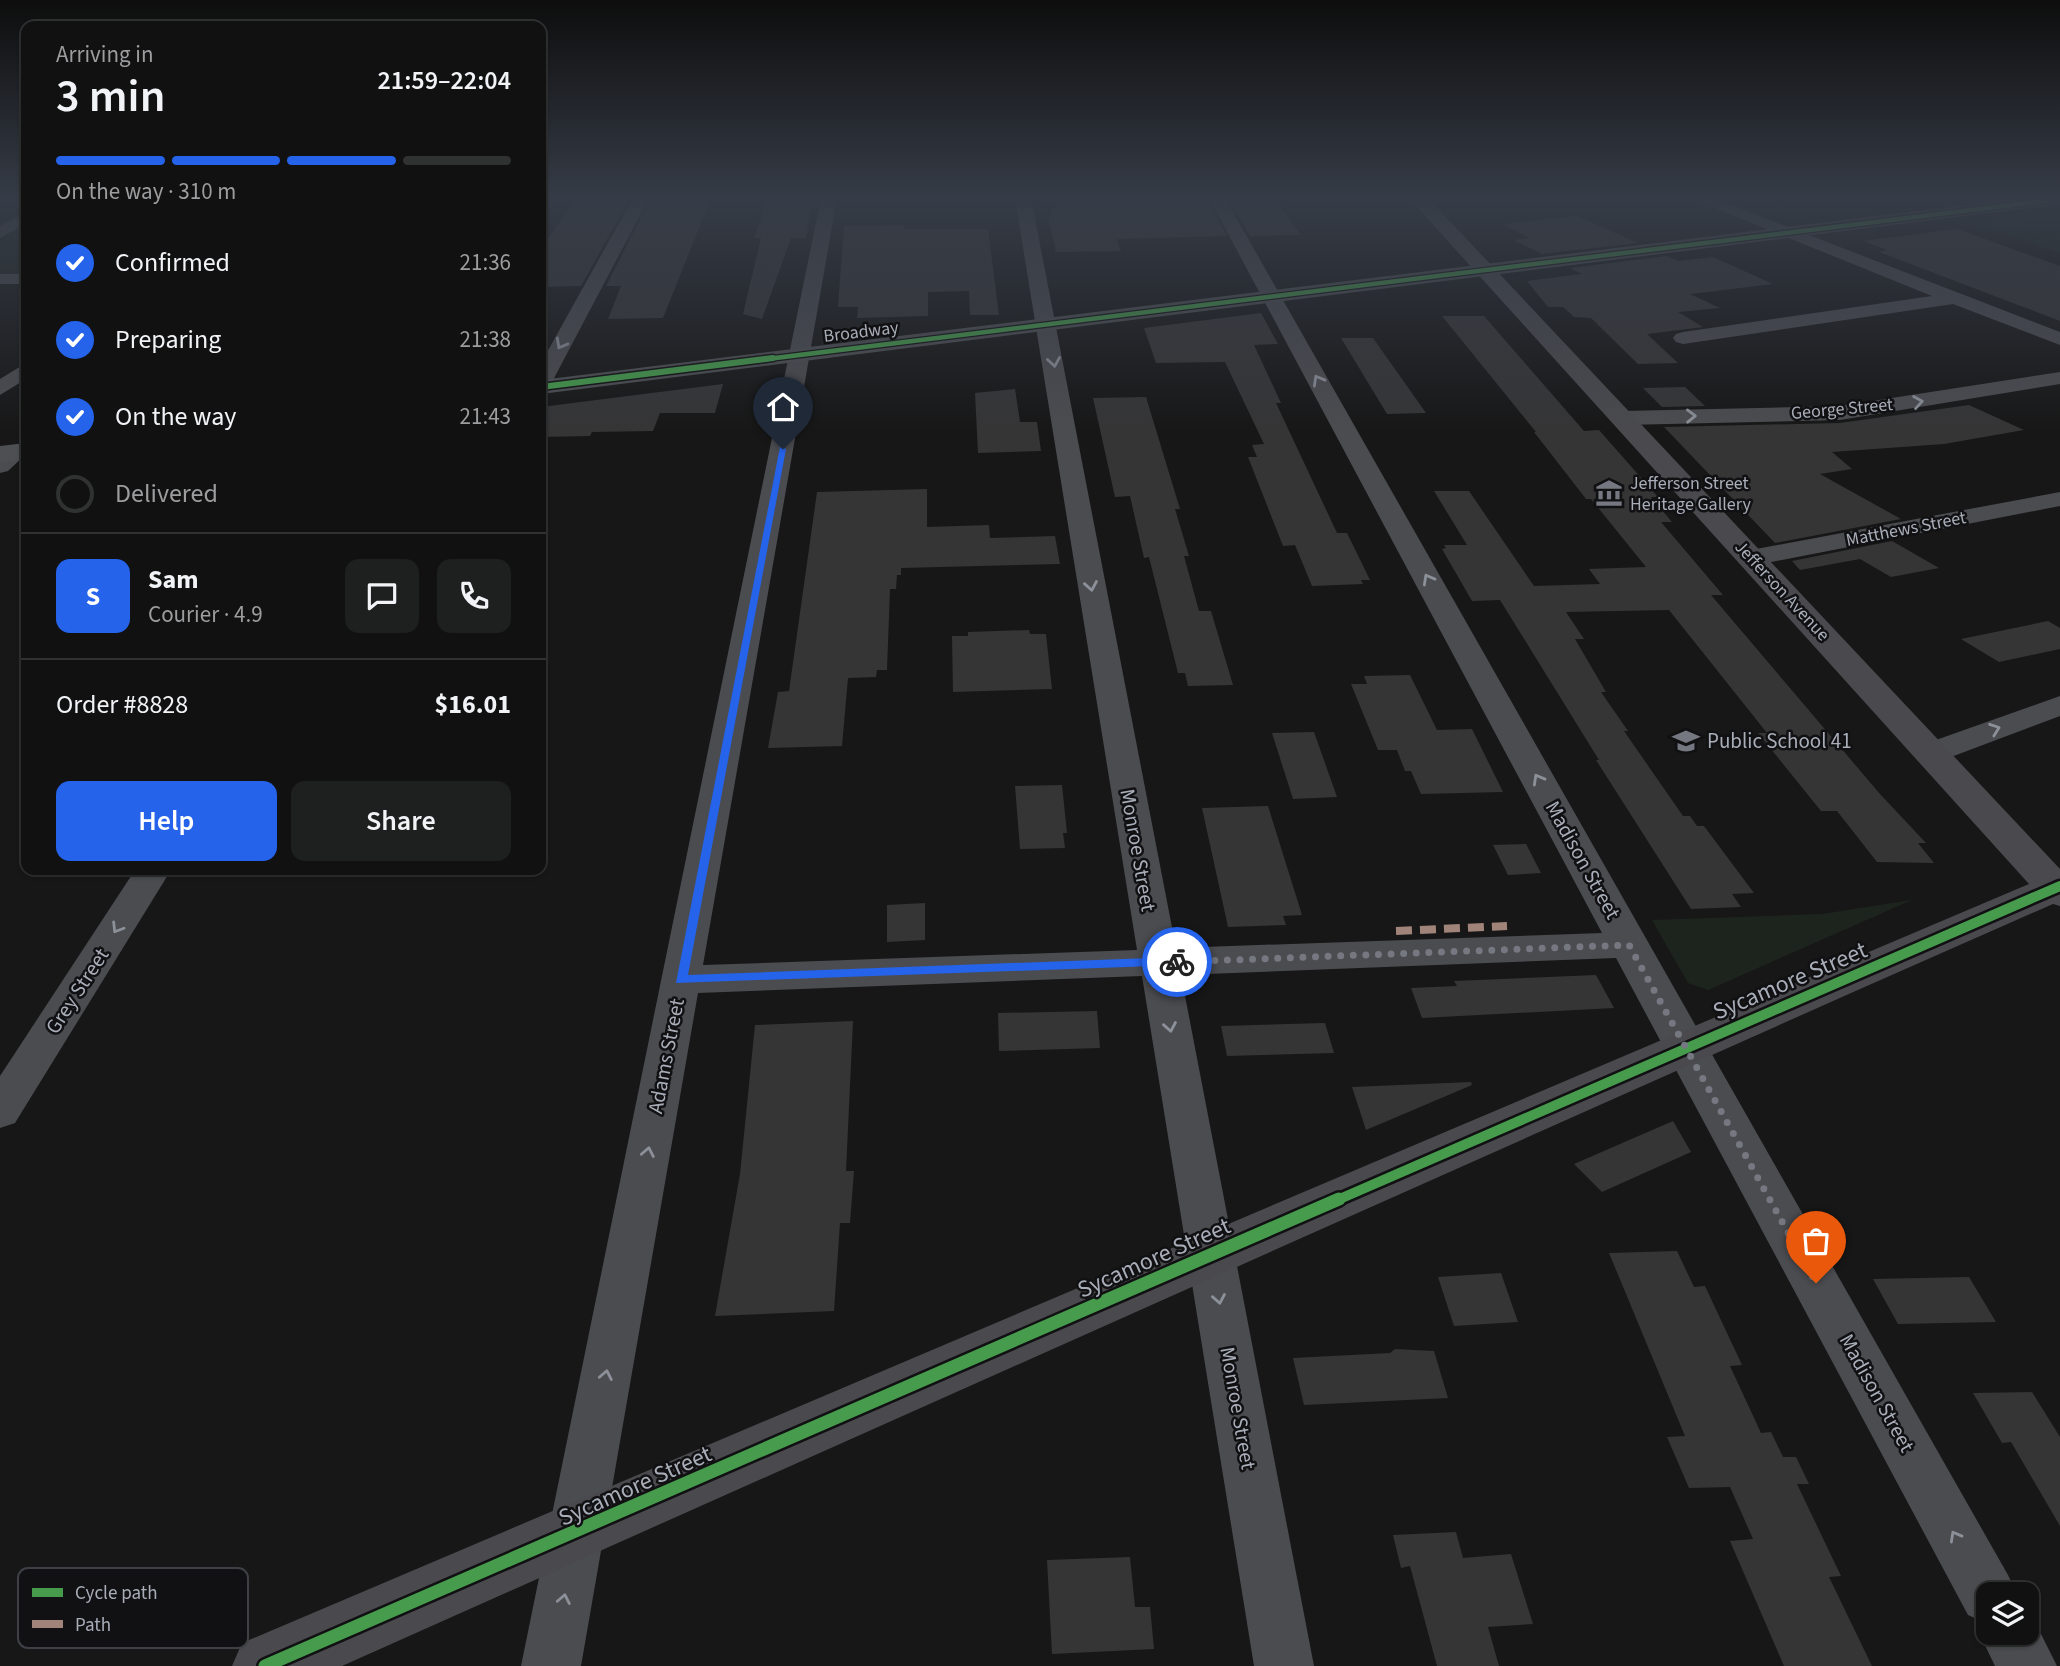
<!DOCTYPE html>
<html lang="en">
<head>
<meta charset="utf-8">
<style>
	body { margin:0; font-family:"Source Sans 3",sans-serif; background:#1e1f1f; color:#f1f3f6; height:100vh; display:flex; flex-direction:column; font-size:26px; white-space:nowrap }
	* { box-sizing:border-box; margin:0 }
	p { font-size:23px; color:#9c9d9f }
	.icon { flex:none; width:38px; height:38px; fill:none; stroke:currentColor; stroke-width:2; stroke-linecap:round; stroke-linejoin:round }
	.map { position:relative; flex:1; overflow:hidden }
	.drawer { position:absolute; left:21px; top:21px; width:525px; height:854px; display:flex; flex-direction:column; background:#111; border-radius:14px; box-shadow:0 2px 5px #0004,0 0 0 2px #303131 }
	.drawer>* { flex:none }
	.controls { position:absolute; left:1976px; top:1582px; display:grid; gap:14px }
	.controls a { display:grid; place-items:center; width:63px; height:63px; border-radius:14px; background:#111; box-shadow:0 2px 5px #0004,0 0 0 2px #303131; font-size:35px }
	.pin { position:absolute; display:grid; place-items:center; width:60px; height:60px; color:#fff; margin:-72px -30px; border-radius:50% 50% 50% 0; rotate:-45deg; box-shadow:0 0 7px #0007 }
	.pin .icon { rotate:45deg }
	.courier { position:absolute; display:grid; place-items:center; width:70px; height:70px; margin:-35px; border:5px solid #2563eb; border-radius:50%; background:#fff; color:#222; box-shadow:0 2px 9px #0007 }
	.headline em { font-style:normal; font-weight:600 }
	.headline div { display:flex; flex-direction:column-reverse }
	.headline { display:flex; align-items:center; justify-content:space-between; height:119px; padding:0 35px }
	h1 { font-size:46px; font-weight:600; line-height:52px }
	.bar { display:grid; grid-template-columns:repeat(4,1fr); gap:10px 7px; align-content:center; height:84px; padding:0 35px }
	.bar i { height:9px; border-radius:5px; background:#303131 }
	.bar .on { background:#2563eb }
	.bar p { grid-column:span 4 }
	.line { display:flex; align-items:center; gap:18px; padding:0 35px; border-top:2px solid #303131 }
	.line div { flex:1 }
	.round { display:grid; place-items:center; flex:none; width:74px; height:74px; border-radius:14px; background:#1e1f1f }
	ol { padding:0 35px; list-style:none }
	li { display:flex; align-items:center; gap:21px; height:77px }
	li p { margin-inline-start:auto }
	li .icon { padding:7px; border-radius:50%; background:#2563eb; color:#fff; stroke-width:4 }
	li:last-child { color:#9c9d9f }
	li i { width:38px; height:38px; border:4px solid #303131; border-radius:50% }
	.cta { display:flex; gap:14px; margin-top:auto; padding:14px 35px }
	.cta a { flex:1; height:80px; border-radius:14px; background:#2563eb; color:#fff; font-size:28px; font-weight:600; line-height:80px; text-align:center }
	.cta a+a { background:#1e1f1f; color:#f1f3f6 }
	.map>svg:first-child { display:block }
</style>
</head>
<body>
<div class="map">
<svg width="2060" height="1666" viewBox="0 0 2060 1666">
	<rect width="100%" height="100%" fill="#171717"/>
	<!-- green -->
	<g fill="#1d241e">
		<path d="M 2060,211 L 2060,253 L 1970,223 Z"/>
		<path d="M 26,224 L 26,276 L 0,276 L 0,240 Z"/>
		<path d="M 1912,900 L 1708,990 L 1688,983 L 1652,920 L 1822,914 Z"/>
	</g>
	<!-- building -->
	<g fill="#353536">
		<path d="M 577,198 L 630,198 L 581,286 L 541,287 L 541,248 Z"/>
		<path d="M 651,198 L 711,198 L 663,318 L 608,319 L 621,286 L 606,286 Z"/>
		<path d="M 768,198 L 806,198 L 804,206 L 811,206 L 806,238 L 791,238 L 762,319 L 743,314 L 761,238 L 754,238 Z"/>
		<path d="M 1056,198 L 1207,200 L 1227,236 L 1117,239 L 1121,251 L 1056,252 L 1048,216 L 1052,216 L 1050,208 L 1058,208 Z"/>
		<path d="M 1229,199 L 1275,199 L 1301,235 L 1250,236 Z"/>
		<path d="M 1577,216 L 1638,243 L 1542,254 L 1513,240 L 1530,238 L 1502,224 Z"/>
		<path d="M 904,225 L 904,229 L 988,229 L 999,315 L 970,315 L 969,291 L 928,292 L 928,316 L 857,318 L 858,307 L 838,307 L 844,226 Z"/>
		<path d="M 1957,229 L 2060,266 L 2060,321 L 1879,252 L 1887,250 L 1863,241 Z"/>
		<path d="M 1667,256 L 1678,261 L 1713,257 L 1773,284 L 1690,294 L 1720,308 L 1678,312 L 1703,327 L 1647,334 L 1678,363 L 1638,364 L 1591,318 L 1574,317 L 1563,307 L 1548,307 L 1527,281 L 1582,274 L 1570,268 Z"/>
		<path d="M 1261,313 L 1278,344 L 1254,345 L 1281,403 L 1276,403 L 1337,533 L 1347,533 L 1370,580 L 1361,580 L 1363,584 L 1312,586 L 1295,545 L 1283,546 L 1248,457 L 1257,457 L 1252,445 L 1264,444 L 1225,362 L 1156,363 L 1144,328 Z"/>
		<path d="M 1442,316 L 1484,316 L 1584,431 L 1599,430 L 1658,497 L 1651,497 L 1672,522 L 1661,522 L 1723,595 L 1711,595 L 1880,794 L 1926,843 L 1918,843 L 1934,863 L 1877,862 L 1837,811 L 1821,811 L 1758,733 L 1767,733 L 1669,610 L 1566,612 L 1584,639 L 1575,639 L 1606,692 L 1601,692 L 1628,731 L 1624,731 L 1683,816 L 1690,816 L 1697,826 L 1704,826 L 1754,893 L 1732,894 L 1741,907 L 1691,909 L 1596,760 L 1599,760 L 1500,600 L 1472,601 L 1442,549 L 1446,548 L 1444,545 L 1467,545 L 1434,491 L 1469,491 L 1534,586 L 1600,584 L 1589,569 L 1646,567 L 1591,499 L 1586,499 L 1534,432 L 1536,432 Z"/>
		<path d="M 1341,338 L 1373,338 L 1426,413 L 1387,414 Z"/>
		<path d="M 723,384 L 715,413 L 660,413 L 653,431 L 592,432 L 590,436 L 541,437 L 541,407 Z"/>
		<path d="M 1685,387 L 1705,406 L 1662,407 L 1643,388 Z"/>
		<path d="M 1015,389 L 1020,422 L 1037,422 L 1041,451 L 978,453 L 975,393 Z"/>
		<path d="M 1146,397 L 1180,509 L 1175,509 L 1189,556 L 1184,556 L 1199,611 L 1211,611 L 1233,685 L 1188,686 L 1185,673 L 1178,673 L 1149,557 L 1144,558 L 1130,496 L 1115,497 L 1093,398 Z"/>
		<path d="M 1969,405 L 2024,430 L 1944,444 L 1832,452 L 1852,469 L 1820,474 L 1901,519 L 1775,543 L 1664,427 L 1840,423 Z"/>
		<path d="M 927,489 L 927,527 L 989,525 L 990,538 L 1055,536 L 1060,564 L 901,568 L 901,575 L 897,575 L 896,589 L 890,589 L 887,670 L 877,670 L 876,677 L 848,678 L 842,746 L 768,748 L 778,692 L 789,691 L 817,492 Z"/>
		<path d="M 1892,541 L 1939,568 L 1891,577 L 1860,559 L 1800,570 L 1792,561 Z"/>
		<path d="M 2048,621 L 2060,628 L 2060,649 L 1999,662 L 1961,639 Z"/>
		<path d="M 1029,630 L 1030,634 L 1046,634 L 1052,689 L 953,692 L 952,636 L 968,636 L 968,632 Z"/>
		<path d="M 1410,675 L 1437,730 L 1472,729 L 1503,792 L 1421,794 L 1411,771 L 1405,771 L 1397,750 L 1378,750 L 1351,684 L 1367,684 L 1364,676 Z"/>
		<path d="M 1314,732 L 1337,797 L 1293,799 L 1272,733 Z"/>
		<path d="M 1062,785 L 1067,833 L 1063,833 L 1065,848 L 1020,849 L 1015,786 Z"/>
		<path d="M 1268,806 L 1302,915 L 1283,916 L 1286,925 L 1228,927 L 1202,808 Z"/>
		<path d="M 1526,844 L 1541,873 L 1508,875 L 1493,845 Z"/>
		<path d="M 925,903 L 925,940 L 887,942 L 887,905 Z"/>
		<path d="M 1596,975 L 1614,1008 L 1422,1018 L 1411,988 L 1457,986 L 1454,981 Z"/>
		<path d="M 1097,1011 L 1100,1048 L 999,1051 L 998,1013 Z"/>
		<path d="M 853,1021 L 846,1171 L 854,1171 L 850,1223 L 840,1223 L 834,1311 L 715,1316 L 740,1174 L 755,1025 Z"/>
		<path d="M 1325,1023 L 1334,1053 L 1227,1056 L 1221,1026 Z"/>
		<path d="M 1471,1082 L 1472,1085 L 1366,1130 L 1352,1087 Z"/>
		<path d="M 1673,1121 L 1691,1152 L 1602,1192 L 1574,1164 Z"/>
		<path d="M 1677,1251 L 1694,1287 L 1705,1286 L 1742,1365 L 1730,1366 L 1761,1433 L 1771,1432 L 1783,1457 L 1796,1457 L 1809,1484 L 1797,1484 L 1841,1576 L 1829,1577 L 1872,1666 L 1784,1666 L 1730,1541 L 1753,1539 L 1730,1487 L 1689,1488 L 1667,1437 L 1685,1436 L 1609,1253 Z"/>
		<path d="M 1501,1273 L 1518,1322 L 1454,1326 L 1438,1277 Z"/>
		<path d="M 1969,1277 L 1996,1322 L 1898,1324 L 1873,1279 Z"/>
		<path d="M 1395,1349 L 1434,1351 L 1448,1398 L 1304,1405 L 1293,1358 L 1390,1353 Z"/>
		<path d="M 2032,1392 L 2060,1437 L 2060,1526 L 2011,1442 L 2002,1443 L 1973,1393 Z"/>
		<path d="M 1456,1532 L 1463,1558 L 1511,1554 L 1533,1624 L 1488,1627 L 1499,1666 L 1437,1666 L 1410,1566 L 1401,1568 L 1393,1535 Z"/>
		<path d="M 1130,1557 L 1135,1607 L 1150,1607 L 1154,1649 L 1052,1654 L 1047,1560 Z"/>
	</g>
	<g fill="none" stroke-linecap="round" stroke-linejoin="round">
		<!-- street -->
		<g fill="#4b4c50" fill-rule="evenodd">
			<path d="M 633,198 L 649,198 L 552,382 L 541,388 L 541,363 Z"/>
			<path d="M 821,198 L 837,198 L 703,965 L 1137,950 L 1015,198 L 1031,198 L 1176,948 L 1602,933 L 1209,198 L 1225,198 L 2008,1575 L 2017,1594 L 1988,1594 L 1988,1633 L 2026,1633 L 2026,1611 L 2030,1612 L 2057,1666 L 1995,1666 L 1979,1633 L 1984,1622 L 1968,1615 L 1616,958 L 1181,975 L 1314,1666 L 1254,1666 L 1142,976 L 698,993 L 581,1666 L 521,1666 Z"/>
			<path d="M 1690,198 L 1713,198 L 2060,332 L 2060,345 L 1953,304 L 1683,344 L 1676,342 L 1673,338 L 1676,334 L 1683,332 L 1932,296 Z"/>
			<path d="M 26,212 L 26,224 L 0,238 L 0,226 Z"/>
			<rect x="0" y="274" width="26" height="10"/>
			<path d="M 26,363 L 26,379 L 0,395 L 0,379 Z"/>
			<path d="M 2060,372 L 2060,384 L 1840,420 L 1623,425 L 1612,418 L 1623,411 L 1840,406 Z"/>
			<path d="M 16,445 L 24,447 L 26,454 L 8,471 L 0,473 L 0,454 Z"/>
			<path d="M 2060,492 L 2060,506 L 1751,566 L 1742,564 L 1738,558 L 1742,552 L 1751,550 Z"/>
			<path d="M 2060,696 L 2060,716 L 1943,760 L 1931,763 L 1919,760 L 1915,753 L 1919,746 Z"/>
			<path d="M 135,870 L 171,870 L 15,1123 L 0,1128 L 0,1076 Z"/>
		</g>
		<!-- secondary -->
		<path fill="#4a4a4e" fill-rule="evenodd" d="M 1409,198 L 1428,198 L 2060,869 L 2060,906 L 2053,904 L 1851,993 L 342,1666 L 232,1666 L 242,1643 L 2029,884 Z"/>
		<!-- primary -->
		<g fill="#4d4f52" fill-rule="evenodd">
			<path d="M 2023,198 L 2060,198 L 2060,204 L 541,394 L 541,380 Z"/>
			<path d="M 26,443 L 26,459 L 0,462 L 0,446 Z"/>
		</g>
		<!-- quiet -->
		<path stroke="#a18479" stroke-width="8" stroke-dasharray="16 8" stroke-linecap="butt" d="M 1396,931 L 1507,926"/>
		<defs>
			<path id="cycleway-far3" d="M 759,360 L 2060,199"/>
			<path id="cycleway-far2" d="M 541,387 L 773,358"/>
			<path id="cycleway-far1" d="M 1335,1201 L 2060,886"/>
			<path id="cycleway" d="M 265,1666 L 1339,1199"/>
		</defs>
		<!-- cycleway-far3 casing -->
		<use href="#cycleway-far3" stroke="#111113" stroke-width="7"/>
		<!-- cycleway-far2 casing -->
		<use href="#cycleway-far2" stroke="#111113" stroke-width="9"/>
		<!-- cycleway-far1 casing -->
		<use href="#cycleway-far1" stroke="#111113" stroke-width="15"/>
		<!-- cycleway casing -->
		<use href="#cycleway" stroke="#111113" stroke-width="18"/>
		<!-- cycleway-far3 -->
		<use href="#cycleway-far3" stroke="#469c4c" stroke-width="4.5"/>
		<!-- cycleway-far2 -->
		<use href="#cycleway-far2" stroke="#469c4c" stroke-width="6"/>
		<!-- cycleway-far1 -->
		<use href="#cycleway-far1" stroke="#469c4c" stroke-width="10"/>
		<!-- cycleway -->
		<use href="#cycleway" stroke="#469c4c" stroke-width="13"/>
	</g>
	<!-- one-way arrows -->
	<defs><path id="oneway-chevron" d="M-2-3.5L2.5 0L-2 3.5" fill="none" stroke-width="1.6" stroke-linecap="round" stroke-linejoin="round" transform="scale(1.75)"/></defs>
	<g stroke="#8c9099">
		<use href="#oneway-chevron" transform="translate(561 344) rotate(119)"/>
		<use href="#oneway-chevron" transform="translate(1054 362) rotate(81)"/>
		<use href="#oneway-chevron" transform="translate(1318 380) rotate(-119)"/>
		<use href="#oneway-chevron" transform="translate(1918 402) rotate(-9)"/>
		<use href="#oneway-chevron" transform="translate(1691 416) rotate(-1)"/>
		<use href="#oneway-chevron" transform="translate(1428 579) rotate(-119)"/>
		<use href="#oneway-chevron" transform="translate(1091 586) rotate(80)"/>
		<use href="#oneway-chevron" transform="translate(1995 729) rotate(-20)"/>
		<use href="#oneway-chevron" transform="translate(1538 779) rotate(-119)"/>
		<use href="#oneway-chevron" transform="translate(117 928) rotate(122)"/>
		<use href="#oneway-chevron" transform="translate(1170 1027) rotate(80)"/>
		<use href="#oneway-chevron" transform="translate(648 1152) rotate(-79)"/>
		<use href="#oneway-chevron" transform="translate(1219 1299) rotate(80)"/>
		<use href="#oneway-chevron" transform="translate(606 1375) rotate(-79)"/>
		<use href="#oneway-chevron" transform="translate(1955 1536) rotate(-119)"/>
		<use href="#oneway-chevron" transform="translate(564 1599) rotate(-79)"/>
	</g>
	<!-- sky -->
	<linearGradient id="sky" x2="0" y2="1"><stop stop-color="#0d0d0d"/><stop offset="0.46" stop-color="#363c47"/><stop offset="1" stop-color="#363c47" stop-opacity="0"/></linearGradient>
	<rect width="2060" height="431" fill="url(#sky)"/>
	<!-- route -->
	<path fill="#2563eb" d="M 780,447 L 786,449 L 688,975 L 1177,957 L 1183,962 L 1181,965 L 676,983 Z"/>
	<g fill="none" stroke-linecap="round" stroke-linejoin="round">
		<!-- done -->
		<path stroke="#757880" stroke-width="7" stroke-dasharray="0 12.6" d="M 1177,962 L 1629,945 L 1816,1283"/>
	</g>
	<!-- icons -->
	<defs>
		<symbol id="museum-bare" viewBox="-9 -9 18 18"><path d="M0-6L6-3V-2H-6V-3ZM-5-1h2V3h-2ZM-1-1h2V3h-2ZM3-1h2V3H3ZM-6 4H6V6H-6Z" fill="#757880" stroke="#111113" stroke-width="2.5" paint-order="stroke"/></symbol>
		<symbol id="school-bare" viewBox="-9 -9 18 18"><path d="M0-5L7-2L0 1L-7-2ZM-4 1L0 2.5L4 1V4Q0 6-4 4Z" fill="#757880" stroke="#111113" stroke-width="2.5" paint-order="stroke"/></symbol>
	</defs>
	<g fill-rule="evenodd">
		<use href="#museum-bare" x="1590" y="474" width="38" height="38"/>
		<use href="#school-bare" x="1667" y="722" width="38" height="38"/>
	</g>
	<g text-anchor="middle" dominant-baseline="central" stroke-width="5" stroke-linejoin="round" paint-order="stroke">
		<!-- far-street labels -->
		<g font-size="18" fill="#a8adb8" stroke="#111113">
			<text transform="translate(861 332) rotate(-7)">Broadway</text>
			<text transform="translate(1842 409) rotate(-5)">George Street</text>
			<text transform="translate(1906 529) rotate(-11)">Matthews Street</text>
			<text transform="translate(1782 591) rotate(47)">Jefferson Avenue</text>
		</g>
		<!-- far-poi labels -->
		<g font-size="18" fill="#a8adb8" stroke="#111113" text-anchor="start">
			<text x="1630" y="483">Jefferson Street<tspan x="1630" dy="21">Heritage Gallery</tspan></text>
		</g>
		<!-- poi labels -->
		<g font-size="21" fill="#a8adb8" stroke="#111113" text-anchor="start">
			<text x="1707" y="741">Public School 41</text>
		</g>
		<!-- street labels -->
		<g font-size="21" fill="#a8adb8" stroke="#111113">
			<text transform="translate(1138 850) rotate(80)">Monroe Street</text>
			<text transform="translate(1583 860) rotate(61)">Madison Street</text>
			<text transform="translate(77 991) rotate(-57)">Grey Street</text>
			<text transform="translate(666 1056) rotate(-79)">Adams Street</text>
			<text transform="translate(1877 1393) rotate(61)">Madison Street</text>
			<text transform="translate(1238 1408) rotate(80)">Monroe Street</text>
		</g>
		<!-- near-street labels -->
		<g font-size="24" fill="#a8adb8" stroke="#111113">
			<text transform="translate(1790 981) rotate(-23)">Sycamore Street</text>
			<text transform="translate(1154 1258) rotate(-24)">Sycamore Street</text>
			<text transform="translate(635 1486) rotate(-24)">Sycamore Street</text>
		</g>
	</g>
	<!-- legend -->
	<rect x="18" y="1568" width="230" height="80" rx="10" fill="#111113" stroke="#3e4045" stroke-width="2"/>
	<rect x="32" y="1588" width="31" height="9" fill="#469c4c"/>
	<rect x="32" y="1620" width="31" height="8" fill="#a18479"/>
	<g font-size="19" fill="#a8adb8">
		<text x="75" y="1599">Cycle path</text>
		<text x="75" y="1631">Path</text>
	</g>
</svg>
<div class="controls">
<a><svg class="icon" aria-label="layers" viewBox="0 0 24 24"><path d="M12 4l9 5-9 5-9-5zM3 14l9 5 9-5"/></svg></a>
</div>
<div class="pin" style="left:1816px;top:1283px;background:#ea580c"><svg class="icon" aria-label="bag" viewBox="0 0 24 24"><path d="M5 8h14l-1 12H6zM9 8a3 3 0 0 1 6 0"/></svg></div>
<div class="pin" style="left:783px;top:449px;background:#1f2937"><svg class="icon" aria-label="home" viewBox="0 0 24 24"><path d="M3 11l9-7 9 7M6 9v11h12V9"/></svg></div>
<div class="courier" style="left:1177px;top:962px"><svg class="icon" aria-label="bike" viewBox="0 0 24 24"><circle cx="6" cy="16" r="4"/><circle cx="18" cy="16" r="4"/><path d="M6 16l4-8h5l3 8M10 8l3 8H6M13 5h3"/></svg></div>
<section class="drawer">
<div class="headline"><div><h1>3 min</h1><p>Arriving in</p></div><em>21:59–22:04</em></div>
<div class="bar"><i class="on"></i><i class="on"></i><i class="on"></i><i></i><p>On the way · 310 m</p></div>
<ol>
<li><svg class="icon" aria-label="check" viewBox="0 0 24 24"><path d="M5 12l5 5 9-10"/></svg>Confirmed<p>21:36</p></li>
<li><svg class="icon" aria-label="check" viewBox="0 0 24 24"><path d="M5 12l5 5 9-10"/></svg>Preparing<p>21:38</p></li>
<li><svg class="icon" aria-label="check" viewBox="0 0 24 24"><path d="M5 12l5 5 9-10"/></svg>On the way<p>21:43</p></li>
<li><i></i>Delivered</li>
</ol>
<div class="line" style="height:126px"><b class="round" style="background:#2563eb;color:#fff">S</b><div><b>Sam</b><p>Courier · 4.9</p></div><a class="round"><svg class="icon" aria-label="chat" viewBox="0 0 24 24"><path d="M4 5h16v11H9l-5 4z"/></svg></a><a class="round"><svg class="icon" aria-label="phone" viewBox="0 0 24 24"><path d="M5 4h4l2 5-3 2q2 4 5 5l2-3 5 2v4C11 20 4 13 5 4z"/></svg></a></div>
<div class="line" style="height:91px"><div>Order #8828</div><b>$16.01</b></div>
<div class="cta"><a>Help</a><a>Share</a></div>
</section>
</div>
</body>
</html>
